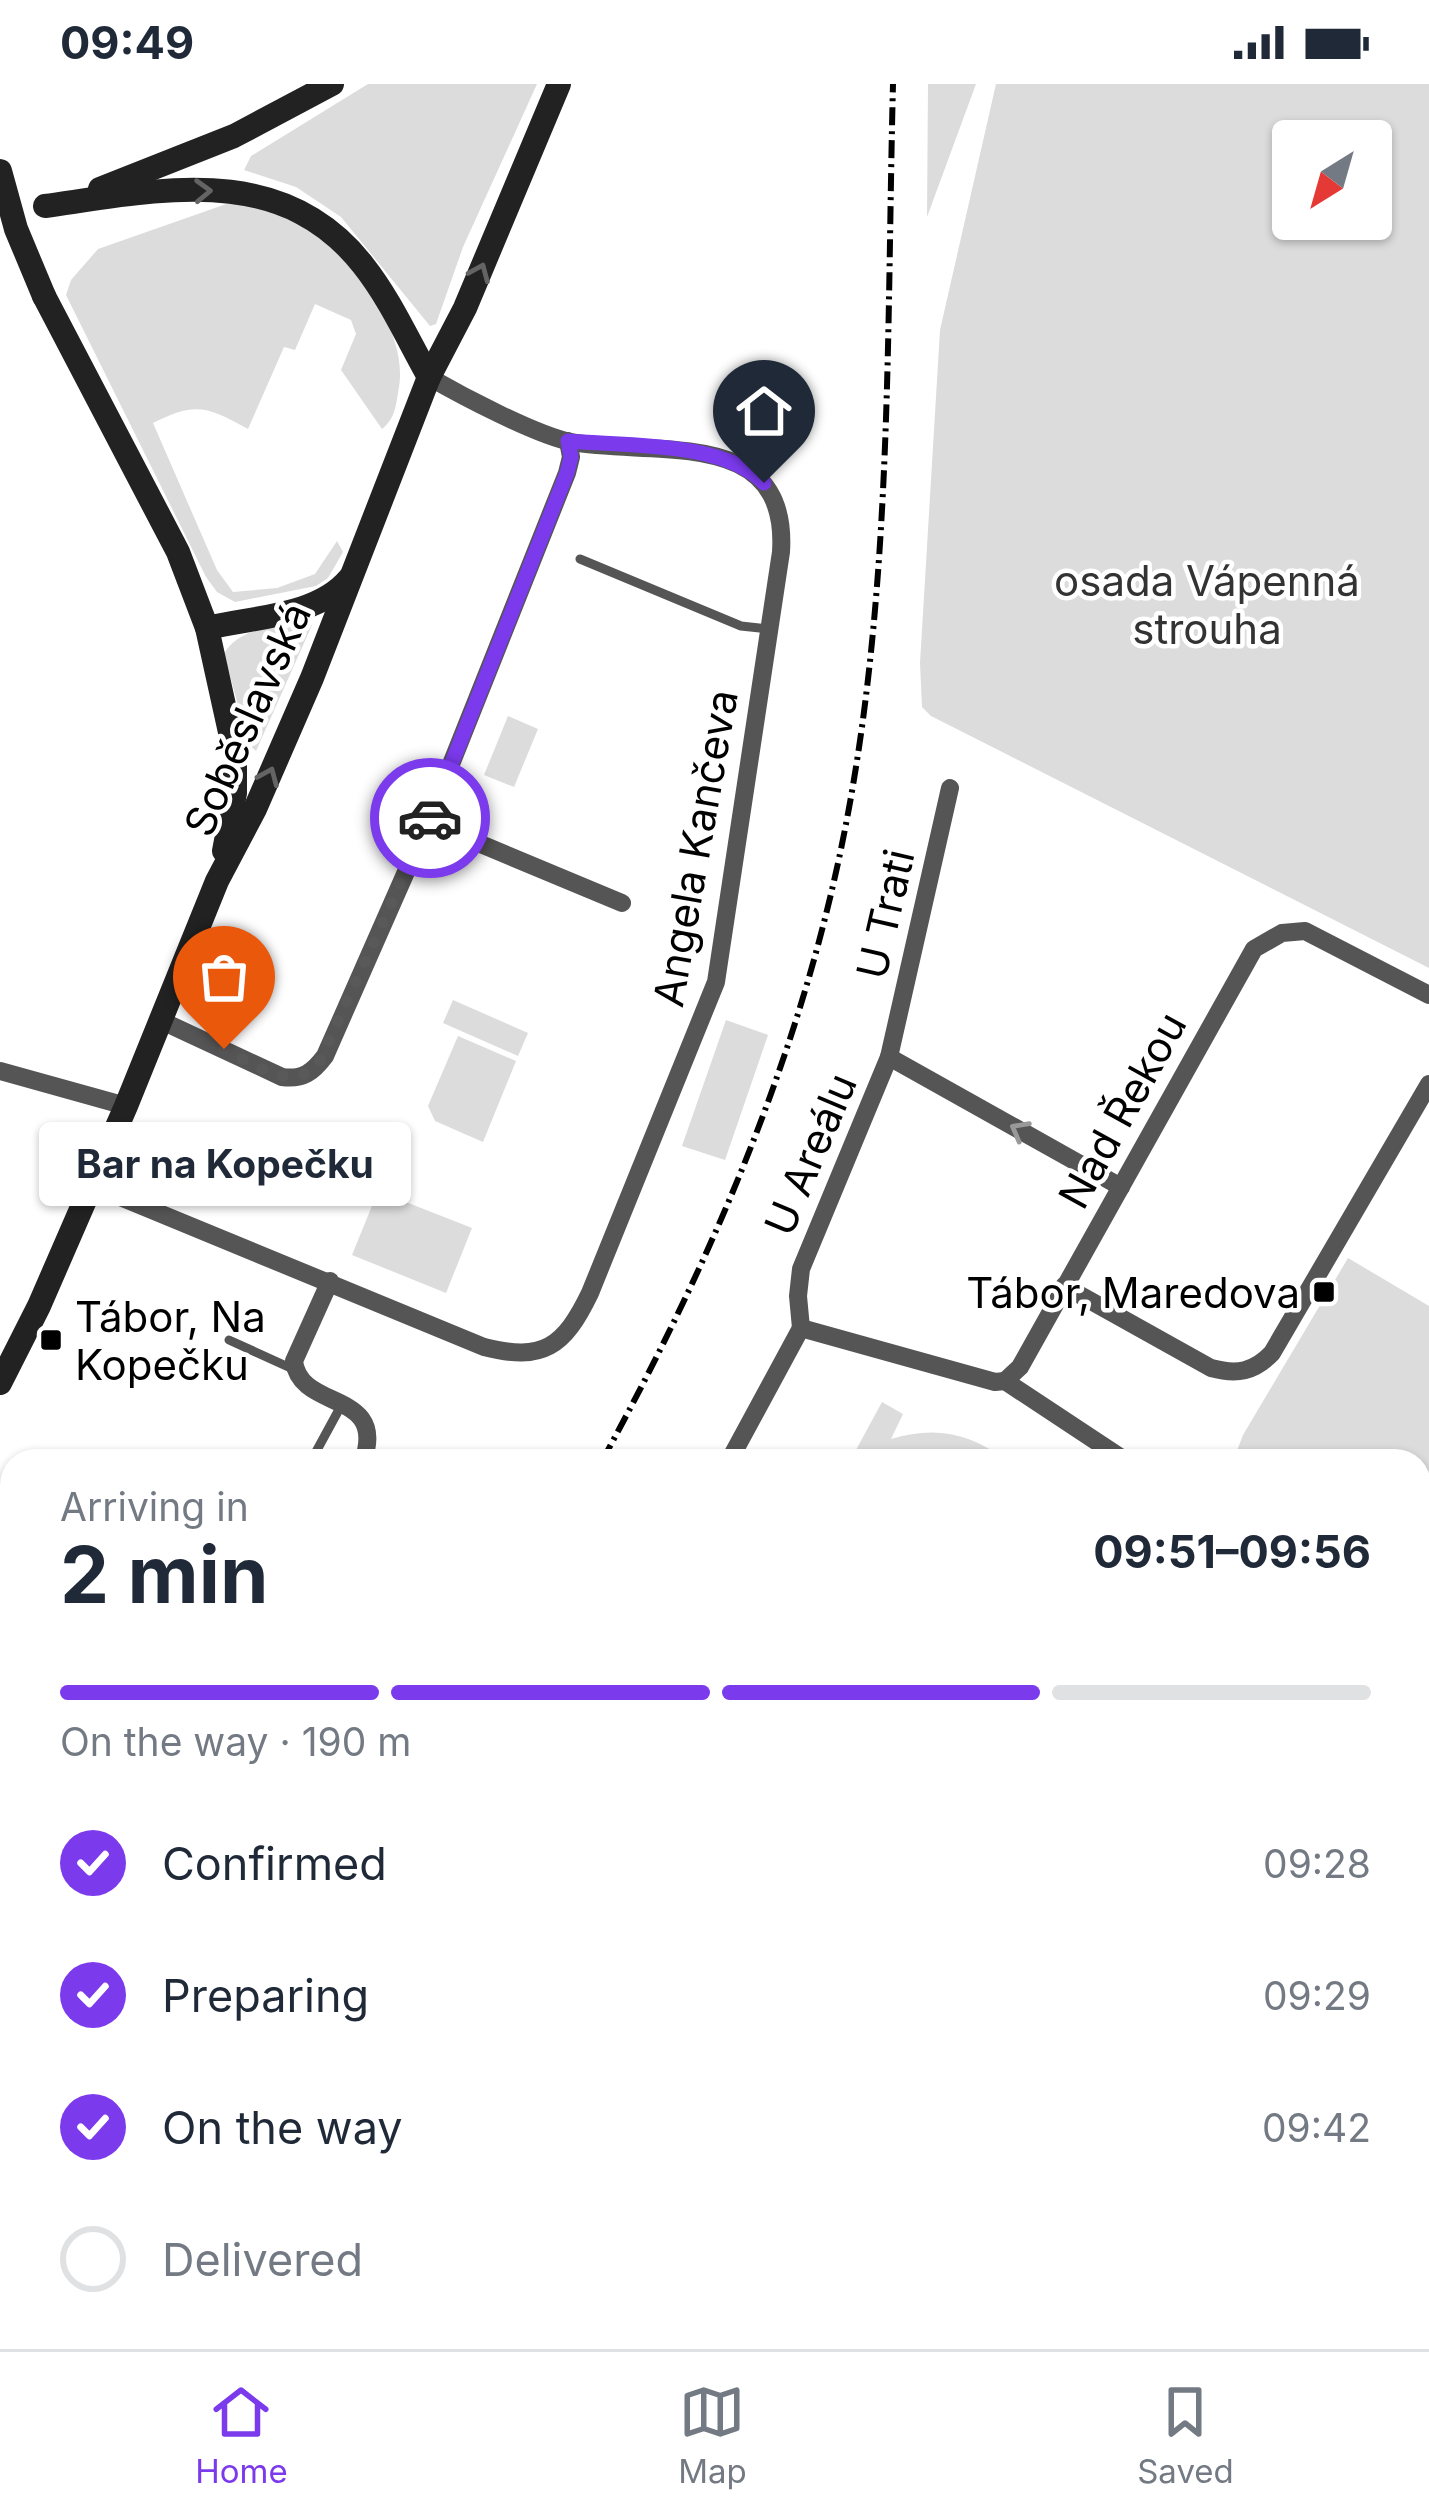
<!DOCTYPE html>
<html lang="en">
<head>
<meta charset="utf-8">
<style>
	body { margin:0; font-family:Inter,sans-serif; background:#f2f2f3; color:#1f2937; height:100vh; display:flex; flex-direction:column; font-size:45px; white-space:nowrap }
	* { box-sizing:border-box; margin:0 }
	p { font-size:39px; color:#747a83 }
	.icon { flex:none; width:66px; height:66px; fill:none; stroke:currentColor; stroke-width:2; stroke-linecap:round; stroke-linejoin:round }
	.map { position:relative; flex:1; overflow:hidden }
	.side { position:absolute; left:0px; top:1365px; width:1431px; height:900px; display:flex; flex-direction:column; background:#fff; border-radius:36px 36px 0 0; box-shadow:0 3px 9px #0004 }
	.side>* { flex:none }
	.needle { width:78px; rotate:217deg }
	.fabs { position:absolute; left:1272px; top:36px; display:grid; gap:24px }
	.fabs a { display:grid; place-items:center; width:120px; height:120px; border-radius:12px; background:#fff; box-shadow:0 3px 9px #0004; font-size:60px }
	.pin { position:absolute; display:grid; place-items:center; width:102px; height:102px; color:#fff; margin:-123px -51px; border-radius:50% 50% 50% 0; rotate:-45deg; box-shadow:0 0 12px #0007 }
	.pin .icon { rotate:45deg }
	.courier { position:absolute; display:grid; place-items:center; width:120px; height:120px; margin:-60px; border:9px solid #7c3aed; border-radius:50%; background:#fff; color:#222; box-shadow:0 3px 15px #0007 }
	.bubble { position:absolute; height:84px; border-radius:12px; background:#fff; box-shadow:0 3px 9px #0004; font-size:39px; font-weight:700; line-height:84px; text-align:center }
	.headline em { font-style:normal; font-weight:700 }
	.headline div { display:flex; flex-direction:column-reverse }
	.headline { display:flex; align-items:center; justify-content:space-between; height:204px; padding:0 60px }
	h1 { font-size:78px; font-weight:700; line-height:90px }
	.bar { display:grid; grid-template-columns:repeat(4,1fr); gap:18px 12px; align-content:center; height:144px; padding:0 60px }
	.bar i { height:15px; border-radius:9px; background:#e0e1e3 }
	.bar .current { background:#7c3aed }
	.bar p { grid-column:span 4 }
	ol { padding:0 60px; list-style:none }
	li { display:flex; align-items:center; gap:36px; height:132px }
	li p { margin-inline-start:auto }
	li .icon { padding:12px; border-radius:50%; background:#7c3aed; color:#fff; stroke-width:4 }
	li:last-child { color:#747a83 }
	li i { width:66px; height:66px; border:6px solid #e0e1e3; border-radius:50% }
	.status { display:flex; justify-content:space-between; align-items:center; height:84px; padding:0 60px; background:#fff; direction:ltr }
	.status svg { height:33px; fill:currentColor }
	.menu { display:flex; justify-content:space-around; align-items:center; height:168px; border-top:3px solid #e0e1e3; background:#fff; font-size:33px; color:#747a83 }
	.menu a { display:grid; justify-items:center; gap:6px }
	.menu .current { color:#7c3aed }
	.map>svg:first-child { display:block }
</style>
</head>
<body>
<div class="status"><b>09:49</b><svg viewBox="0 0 49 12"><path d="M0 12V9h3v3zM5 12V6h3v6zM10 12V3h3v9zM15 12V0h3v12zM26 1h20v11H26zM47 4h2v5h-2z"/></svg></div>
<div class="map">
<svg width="1429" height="2265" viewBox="0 0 1429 2265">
	<rect width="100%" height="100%" fill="#fff"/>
	<!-- green -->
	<g fill="#dcdcdc" fill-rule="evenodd">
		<path d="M 368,0 L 537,0 L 463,163 L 436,240 L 430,242 L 341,133 L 296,103 L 244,86 L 251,72 Z"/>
		<path d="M 928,0 L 976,0 L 927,133 Z"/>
		<path d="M 996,0 L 1429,0 L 1429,884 L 931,632 L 922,623 L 920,579 L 940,246 ZM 1293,57 L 1371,57 L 1371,135 L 1293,135 Z"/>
		<path d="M 232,118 C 247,121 264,122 278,128 C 335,149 410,239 399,303 C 396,320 396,334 382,345 L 341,286 L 356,250 L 351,236 L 315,220 L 295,266 L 284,263 L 248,345 C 208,323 196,317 153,339 L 217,486 L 233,508 L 277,504 L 315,490 L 337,457 L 343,468 L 328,494 L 316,502 L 235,518 L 217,508 L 206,493 L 66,211 L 71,196 L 98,165 Z"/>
		<path d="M 303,535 L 312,541 L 256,667 L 249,661 L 224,570 C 237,545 278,540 303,535 Z"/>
		<path d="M 508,632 L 538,645 L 514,703 L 484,691 Z"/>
		<path d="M 453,916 L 528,949 L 518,972 L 443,939 Z"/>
		<path d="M 726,936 L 768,951 L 725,1076 L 682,1062 Z"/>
		<path d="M 458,952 L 516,977 L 483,1058 L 435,1037 L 428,1022 Z"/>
		<path d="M 378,1107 L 472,1144 L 446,1209 L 352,1171 Z"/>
		<path d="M 1348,1174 L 1429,1222 L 1429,1609 L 1419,1710 L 1419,1377 L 1233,1377 L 1243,1351 Z"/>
		<path d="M 882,1318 L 903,1330 L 891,1355 C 933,1342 971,1348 1006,1377 L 928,1373 L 850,1377 Z"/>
		<path d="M 1419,1856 L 1429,1856 L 1429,2197 L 1419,2199 Z"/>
		<path d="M 1151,2253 L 1358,2253 L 1359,2265 L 1153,2265 Z"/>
	</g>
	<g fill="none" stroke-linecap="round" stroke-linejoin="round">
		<!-- service -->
		<g stroke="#555" stroke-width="9">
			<path d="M 580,475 L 741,542 L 769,545"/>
			<path d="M 229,1256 L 295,1286"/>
			<path d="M 311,1377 L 342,1320"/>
			<path d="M 0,1932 L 12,1938"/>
			<path d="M 0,1983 L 12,1964"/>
			<path d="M 0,2024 L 12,2032"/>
			<path d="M 0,2098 L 6,2108 L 0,2122"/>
		</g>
		<!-- minor -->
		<g stroke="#555" stroke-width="18">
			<path d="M 428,738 L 622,819"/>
			<path d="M 162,937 L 282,993 C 303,996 313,988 325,972 L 428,738 L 567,389 L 571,373 L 568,357"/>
			<path d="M 889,973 L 1121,1103"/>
			<path d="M 0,987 L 126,1022"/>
			<path d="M 91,1101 L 484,1263 C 543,1278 564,1263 590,1209 L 716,898 L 781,468 C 789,341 655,373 571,358 C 536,351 462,312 429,293"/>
			<path d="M 330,1197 L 294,1277 C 300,1328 388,1305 363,1377"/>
			<path d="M 1064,1202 L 1211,1284 C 1237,1291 1254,1288 1272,1269 L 1429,1000"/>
			<path d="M 801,1244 L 798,1212 L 801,1185 L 889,973 L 950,704"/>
			<path d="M 801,1244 L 995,1298 L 1005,1297"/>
			<path d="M 1005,1297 L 1020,1283 L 1254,865 L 1282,849 L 1305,847 L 1429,911"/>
			<path d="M 1005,1297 L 1126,1377"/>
			<path d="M 729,1377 L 801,1244"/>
			<path d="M 0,1606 L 12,1612"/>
			<path d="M 1419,1692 L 1429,1654"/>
			<path d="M 0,1857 L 12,1834"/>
			<path d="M 1365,2253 L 1366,2265"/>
			<path d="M 235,2265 L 241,2253"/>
		</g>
		<!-- secondary -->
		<g stroke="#222" stroke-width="24">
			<path d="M 100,105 L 234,52 L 332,0"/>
			<path d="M 45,122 C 159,106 282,77 363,181 C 390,215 408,256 429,293"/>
			<path d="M 44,212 L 178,468 L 207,544 L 235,671 L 235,709 L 224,767"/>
			<path d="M 207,544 C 252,533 317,533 349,495"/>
			<path d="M 0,1299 L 39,1222 L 126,1022 L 217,797 L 255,725 L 312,594 L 429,293 L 465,224 L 559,0"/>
		</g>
		<!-- rail -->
		<g stroke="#000" stroke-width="6" stroke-dasharray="18 6 3 6" stroke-linecap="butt">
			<path d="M 602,1377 C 700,1197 782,1014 830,814 C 894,549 886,271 893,0"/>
			<path d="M 109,2265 L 115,2253"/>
		</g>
		<!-- secondary-bridge -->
		<path stroke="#222" stroke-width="24" d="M 0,87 L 16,145 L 44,212"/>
	</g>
	<!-- one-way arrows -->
	<defs><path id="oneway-chevron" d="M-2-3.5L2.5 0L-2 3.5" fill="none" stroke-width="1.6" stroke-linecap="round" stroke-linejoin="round" transform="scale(3)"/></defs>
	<g stroke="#646464">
		<use href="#oneway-chevron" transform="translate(203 107) rotate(-2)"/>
		<use href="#oneway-chevron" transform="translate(480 188) rotate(-67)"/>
		<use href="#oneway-chevron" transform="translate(269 692) rotate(-67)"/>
	</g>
	<use stroke="#999" href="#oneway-chevron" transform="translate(1019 1046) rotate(-151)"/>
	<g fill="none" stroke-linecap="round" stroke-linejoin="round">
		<!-- done -->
		<path stroke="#595959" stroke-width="12" stroke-dasharray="0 21.6" d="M 224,965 C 254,980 289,1008 318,981 L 430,734"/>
		<!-- route -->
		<path stroke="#7c3aed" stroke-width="15" d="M 430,734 L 567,389 L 571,373 L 568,357 C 625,362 723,357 764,399"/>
	</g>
	<!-- markers -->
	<g fill="#000" stroke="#fff" stroke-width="4.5">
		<rect x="1312" y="1196" width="24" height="24" rx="6"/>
		<rect x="39" y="1244" width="24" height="24" rx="6"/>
	</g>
	<g text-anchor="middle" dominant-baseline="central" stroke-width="9" stroke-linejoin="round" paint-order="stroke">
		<!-- park labels -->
		<g font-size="42" fill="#333" stroke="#fff">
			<text x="1207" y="496">osada Vápenná<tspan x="1207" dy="48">strouha</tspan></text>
		</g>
		<!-- street labels -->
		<g font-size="42" fill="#000" stroke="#fff">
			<text transform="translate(247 635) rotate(-66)">Soběslavská</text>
			<text transform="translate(695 764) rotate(-80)">Angela Kančeva</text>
			<text transform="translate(885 830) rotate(-77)">U Trati</text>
			<text transform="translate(1122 1026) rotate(-61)">Nad Řekou</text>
			<text transform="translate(810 1070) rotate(-67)">U Areálu</text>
		</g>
		<!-- poi labels -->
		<g font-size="42" fill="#000" stroke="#fff" text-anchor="end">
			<text x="1300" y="1208">Tábor, Maredova</text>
			<text x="75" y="1232" text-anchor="start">Tábor, Na<tspan x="75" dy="48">Kopečku</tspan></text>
		</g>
	</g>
</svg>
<div class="fabs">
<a><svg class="needle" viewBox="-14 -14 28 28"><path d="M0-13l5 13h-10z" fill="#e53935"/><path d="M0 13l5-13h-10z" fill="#747a83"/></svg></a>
</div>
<div class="pin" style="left:224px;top:965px;background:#ea580c"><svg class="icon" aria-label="bag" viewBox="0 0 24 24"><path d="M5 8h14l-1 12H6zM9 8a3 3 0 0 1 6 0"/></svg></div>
<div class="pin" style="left:764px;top:399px;background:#1f2937"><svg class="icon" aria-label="home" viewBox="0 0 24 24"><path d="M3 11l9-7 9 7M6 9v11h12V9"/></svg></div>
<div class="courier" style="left:430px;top:734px"><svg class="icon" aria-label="car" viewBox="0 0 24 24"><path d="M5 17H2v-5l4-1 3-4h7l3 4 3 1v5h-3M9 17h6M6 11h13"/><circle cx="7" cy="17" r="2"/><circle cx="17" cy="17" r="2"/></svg></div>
<div class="bubble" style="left:39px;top:1038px;width:372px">Bar na Kopečku</div>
<section class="side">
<div class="headline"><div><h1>2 min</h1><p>Arriving in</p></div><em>09:51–09:56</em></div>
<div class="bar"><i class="current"></i><i class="current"></i><i class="current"></i><i></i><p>On the way · 190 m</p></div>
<ol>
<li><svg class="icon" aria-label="check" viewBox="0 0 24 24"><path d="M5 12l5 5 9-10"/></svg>Confirmed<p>09:28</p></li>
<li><svg class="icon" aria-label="check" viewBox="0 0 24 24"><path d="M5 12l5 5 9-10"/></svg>Preparing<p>09:29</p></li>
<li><svg class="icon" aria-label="check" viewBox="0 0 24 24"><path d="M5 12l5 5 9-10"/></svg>On the way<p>09:42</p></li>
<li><i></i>Delivered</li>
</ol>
</section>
</div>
<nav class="menu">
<a class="current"><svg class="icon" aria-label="home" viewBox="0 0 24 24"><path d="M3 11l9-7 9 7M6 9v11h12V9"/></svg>Home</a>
<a><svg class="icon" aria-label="map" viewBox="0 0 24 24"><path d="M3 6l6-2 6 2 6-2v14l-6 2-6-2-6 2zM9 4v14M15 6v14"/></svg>Map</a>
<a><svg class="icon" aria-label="saved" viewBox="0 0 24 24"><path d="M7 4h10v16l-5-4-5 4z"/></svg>Saved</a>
</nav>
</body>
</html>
